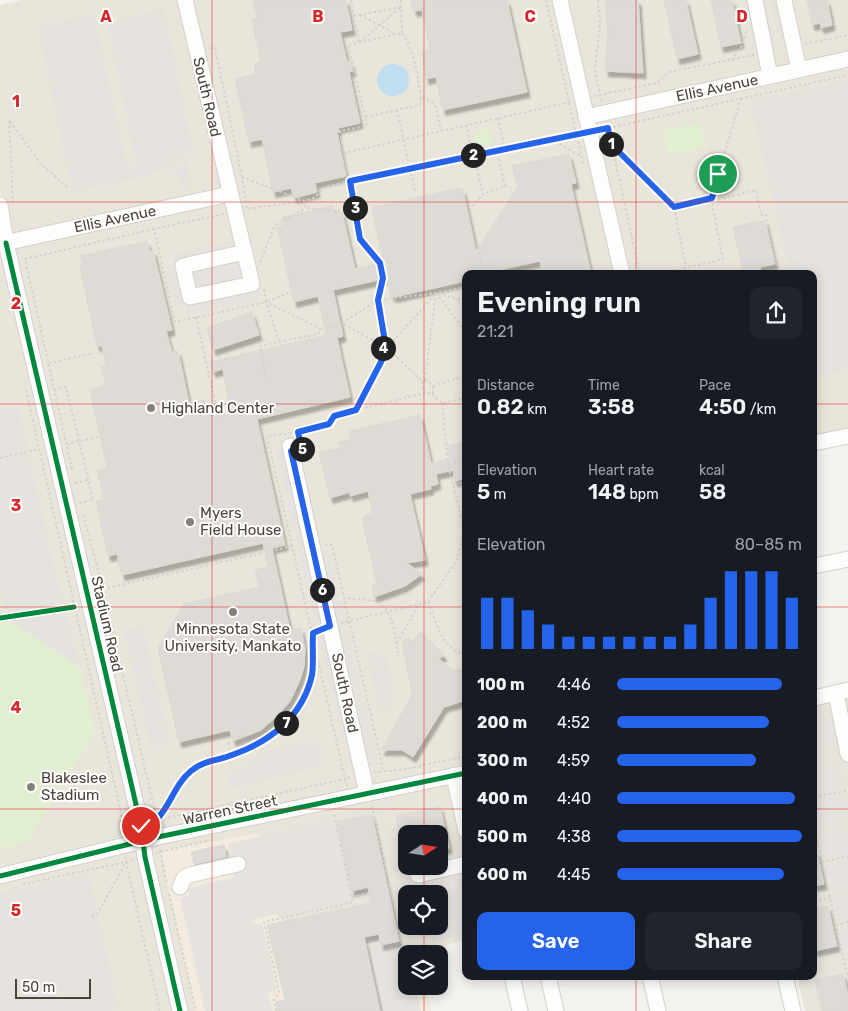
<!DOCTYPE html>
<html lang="en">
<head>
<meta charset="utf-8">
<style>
  body { margin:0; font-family:Rubik,sans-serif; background:#20242c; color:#f1f3f6; height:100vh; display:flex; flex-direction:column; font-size:19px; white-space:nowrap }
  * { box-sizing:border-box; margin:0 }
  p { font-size:16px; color:#9ea1a6 }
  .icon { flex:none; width:28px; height:28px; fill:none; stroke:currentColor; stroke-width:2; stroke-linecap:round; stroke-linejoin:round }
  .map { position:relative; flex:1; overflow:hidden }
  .sheet { position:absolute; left:462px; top:270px; width:355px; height:710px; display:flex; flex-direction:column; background:#171b24; border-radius:10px; box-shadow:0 2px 12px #0003 }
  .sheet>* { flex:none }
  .needle { width:32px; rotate:78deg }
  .controls { position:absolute; left:398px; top:825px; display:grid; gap:10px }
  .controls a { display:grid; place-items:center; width:50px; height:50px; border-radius:10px; background:#171b24; box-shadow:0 2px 12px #0003; font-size:25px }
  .scale { position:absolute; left:15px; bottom:12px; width:76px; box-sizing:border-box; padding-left:5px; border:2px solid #4b4439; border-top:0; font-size:14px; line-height:18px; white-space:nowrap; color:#4b4439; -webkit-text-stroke:4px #fff; paint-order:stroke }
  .pin { position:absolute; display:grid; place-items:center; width:42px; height:42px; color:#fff; margin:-21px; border:2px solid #fff; border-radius:50%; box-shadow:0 1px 5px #0007 }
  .km { position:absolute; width:25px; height:25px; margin:-12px; border-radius:50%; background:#222; color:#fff; font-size:14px; line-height:25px; text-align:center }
  .round { display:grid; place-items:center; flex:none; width:52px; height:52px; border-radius:10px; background:#20242c }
  .head { display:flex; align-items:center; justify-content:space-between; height:85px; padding:0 15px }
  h1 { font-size:28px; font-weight:600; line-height:38px }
  .stats { display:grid; grid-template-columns:repeat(3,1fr); gap:8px; height:85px; padding:5px 15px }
  .stats div { display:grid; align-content:center }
  .stats b { font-size:21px; font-weight:600 }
  .stats small { font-size:14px; font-weight:400 }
  .stats p { font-size:14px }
  .chart { height:140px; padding:10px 15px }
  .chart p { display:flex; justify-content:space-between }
  .chart svg { width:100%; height:90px; margin-top:5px; stroke:#2563eb; stroke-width:6 }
  .button { display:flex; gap:10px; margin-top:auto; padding:10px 15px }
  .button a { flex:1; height:58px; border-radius:10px; background:#2563eb; color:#fff; font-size:20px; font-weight:600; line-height:58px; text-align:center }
  .button a+a { background:#20242c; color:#f1f3f6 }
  ul { padding:0 15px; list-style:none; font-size:16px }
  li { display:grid; grid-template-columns:80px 60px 1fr; align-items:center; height:38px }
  li i { height:12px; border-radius:6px; background:#2563eb }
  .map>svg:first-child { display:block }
  .residential { fill:#e7e4dc }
  .commercial { fill:#f3ebdf }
  .education { fill:#eae5da; fill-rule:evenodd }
  .green { fill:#e1eecf }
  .parking { fill:#e6e3df; fill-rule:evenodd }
  .water { fill:#c0ddf1 }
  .building { fill:#dedbd6; stroke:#dcd9d4; filter:url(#shadow) }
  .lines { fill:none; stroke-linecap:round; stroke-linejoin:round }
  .minor-casing { stroke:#d2d0cb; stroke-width:17 }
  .path { stroke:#d3d2cc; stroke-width:2; stroke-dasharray:2.5 2.5; stroke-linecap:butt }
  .minor { stroke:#fdfdfc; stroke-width:15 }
  .cycleway-casing { stroke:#fff; stroke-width:8 }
  .cycleway { stroke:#00873e; stroke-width:5 }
  .route-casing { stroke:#fff; stroke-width:10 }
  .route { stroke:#2563eb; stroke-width:6 }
  .grid { fill:none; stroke:#d62828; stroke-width:1; stroke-opacity:0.55 }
  .poi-dot { fill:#868178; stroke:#fff; stroke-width:2 }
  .labels { text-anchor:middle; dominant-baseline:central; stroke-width:4; stroke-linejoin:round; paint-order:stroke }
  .street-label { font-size:15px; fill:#4b4439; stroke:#fff }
  .poi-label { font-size:15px; fill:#4b4439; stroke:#fff; text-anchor:start }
  .grid-label { font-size:16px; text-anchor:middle; font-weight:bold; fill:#d62828; stroke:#fff; stroke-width:4; stroke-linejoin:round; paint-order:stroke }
</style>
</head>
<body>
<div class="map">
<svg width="848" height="1011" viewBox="0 0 848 1011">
  <defs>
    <filter id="shadow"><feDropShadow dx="3" dy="5.5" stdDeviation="1" flood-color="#0004"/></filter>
  </defs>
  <rect width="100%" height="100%" fill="#f4f2ee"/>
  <path class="residential" d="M848,696v315h-43l-8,-35h17v-273z
    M385,799l21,97v30h7l6,26 -45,10 -5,-18 -77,17 -32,-128z"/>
  <path class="commercial" d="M260,833l32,127 77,-16 5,18 32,24h20l5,25h-235l-36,-160z"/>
  <path class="education" d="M22,0h826v436l-34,7v-169h-348v507l-15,4 15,71v84l-47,12 -6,-26h26v-32h-33v2l-22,-97 -124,34 -100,18 36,160h-196v-1006zM406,834h33v32h-33z"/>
  <path class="green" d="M700,122l6,25 -38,8 -5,-25z
    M474 137a9 9 0 1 1 18 0a9 9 0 1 1-18 0Z
    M0,619h7l74,49 14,64 -67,110 -28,6z"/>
  <path class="parking" d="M745,0h20l11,48 -20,4z
    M770,0h18l10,43 -17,4z
    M164,8l30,146 -9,2 7,32 -10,2 -4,-17 -12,-5 -23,9 -71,15 -34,-166 56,-12 34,155 8,-2 -29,-144zM180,156l2,11 -15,-7v-1z
    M848,80v290l-34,8v-104h-24l-40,-172z
    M242,212l18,79 -4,10 -68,14 -2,-11 -11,3 -8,-41 10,-2 -2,-11 62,-13z
    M18,405l39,174 24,89 -74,-49 -7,-32v-177z
    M286,446l34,105 9,-2 49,216 -9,2 -28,-32 -66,-287z
    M143,625l27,118 -19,5 -28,-118z
    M377,651l10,7 8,39 -7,13 -9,2 -12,-59z
    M836,718l7,28 -29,6v-28z
    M318,739l7,26 -95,24 -2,-12 38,-26z
    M837,761l6,28 -29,6v-29z
    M843,792l2,8 3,-1v21l-33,7 -1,-28z
    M333,820l18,81 -73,17 -1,-4 -26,6 1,5 10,-2 15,67 -9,2 5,19h-68l-25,-113 9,-2 -1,-8 47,-11 -7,-33z
    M848,826v28l-25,5 -6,-27z
    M453,857l6,3 7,10v65l-46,10 -5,-19 23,1 17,-4v-3l-16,3v-29h-31l-4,-22 35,-6v-6z
    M848,858v29l-17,4 -7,-28z
    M89,873l30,136 -11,2h-108v-118z
    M848,893v26l-10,3 -6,-26z
    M848,924v28l-4,1 -6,-27z
    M399,941l7,7 2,6 -2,32h9l6,25h-41l-14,-63z"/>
  <path class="water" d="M377 80a16 16 0 1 1 32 0a16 16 0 1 1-32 0Z"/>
  <path class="building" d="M253,0h93l6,30 -12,2 7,30h4l2,9 -4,1 11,51 -22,5 1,4h-2l9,44 -31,7 2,9 -23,6 -3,-10 -18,4 -11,-53 -13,3 -14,-63 21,-5 -2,-10 7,-2 -9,-42 5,-2z
    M411,0h96l20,92 -84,18 -7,-33 -10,2 -4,-27 8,-2 -8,-40 -8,1z
    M605,0h33l5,73 -38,-2 3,-37z
    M664,0h22l12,54 -21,5z
    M711,0h21l9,43 -20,4z
    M807,0h20l5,25 -11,3 -1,-5 -8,2z
    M569,154l7,29 -5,1 20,90h-48l-3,-13 -59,13h-15v7l-72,16 -3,-2 -4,-17 -54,12 10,46 -6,2 13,59 -93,22 28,126 -13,3 18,82 11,-2 4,21 -1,17 -4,14 -10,21 -14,16 -15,13 -28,11 -3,-11 -51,12 -21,-94 26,-44 75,-17 -4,-17 13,-3 -5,-24 -141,32 -5,-21 -9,2 -12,-55 8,-2 -7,-29 10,-2 -17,-78 16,-5 -5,-18 5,-2 -4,-19h-5l-17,-79 3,-1 -3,-10 67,-15 3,11 3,-2 19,80 -6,1 6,21 6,-1 11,52 16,-3 6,17 20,-3 -8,-45 -10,3 -3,-10 116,-27 -8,-39 -24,6 -17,-75 7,-2 -2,-8 51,-11 2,8 7,-2 13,57 29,-7 -12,-53 2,-2 86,-19 3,2 13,61 42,-64 -6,-21z
    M765,220l10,44 -15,3 1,7h-17l-11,-47z
    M252,312l7,23 -46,15 -6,-22z
    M420,415l11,48 19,-4 -3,-13 19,-4v36l-11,3 -2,-11 -17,4 2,10 -8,2 1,3 -21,5 15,66 -18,3 15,11 -17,12 -31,11 -2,-11 5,-2 -15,-66 11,-6 -5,-21 -18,5v-4l-20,6 -11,-46 21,-4 -2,-6 13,-3 -1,-8z
    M421,632l23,23 -5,4 13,10 14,1v30l-22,7 -31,50 -11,-7h-21l29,-51 2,-8 -10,-49 4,-4 6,3z
    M440,807l9,41 -10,2v-16h-39l-4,-18z
    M372,815l27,126 -18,4 -2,-11 -15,3 16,74h-102l-2,-9 9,-2 -18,-75 104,-22 -3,-16 -16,4 -15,-69z
    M224,845l2,12 -32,7 -3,-12z
    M814,852h3l7,32 -10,2z
    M828,906l9,40 -23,5v-42z
    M843,974l5,21v16h-26l-7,-31z"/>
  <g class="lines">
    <g class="minor-casing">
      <path id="minor" d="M185,0l67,284 -62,13 -7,-31 62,-14
        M560,0l62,274
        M755,0l15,76
        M784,0l15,70
        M586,117l262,-58
        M0,205l6,38 135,583 4,31 35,154
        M0,244l230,-50
        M814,443l34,-7
        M290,446l77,348
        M814,566l34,-7
        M836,693l12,61
        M814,698l34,-8
        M454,776l12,55
        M418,875l48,-11
        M0,876l158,-39 308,-64
        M180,887l4,-9 5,-3 49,-11
        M512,976l8,35
        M548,976l8,35
        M650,976l8,35
        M785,976l8,35"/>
    </g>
    <path class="path" d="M351,0l8,43 42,-36
      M401,0l1,33
      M546,0l37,164
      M598,0l2,22 -5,49 5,24 57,-12 12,-11 85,-17
      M360,15l36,19
      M354,16l47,-9
      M805,44l43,-9
      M209,49l6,-1 27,129
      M732,60l10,-15 5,-16
      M594,96l6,-1 2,7
      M397,110l18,81
      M365,117l-17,-72 54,-12c13,19 15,41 19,64
      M498,118l6,29
      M466,125l17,68
      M551,139l31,18
      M611,144l63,63 12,60
      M344,153l-4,-22 27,-5 -2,-9 55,-12 1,-8 14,7 6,26
      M242,177l62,24 -57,8z
      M505,186l6,2
      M713,201l43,-11 5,25 5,-1 14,60
      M13,203l-4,-83 32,44 26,23
      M674,207l36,-8
      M355,212l-49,-4 -2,-7 10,-3 11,-11 25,-6 228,-47
      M224,214l-70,15 21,93 91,-20
      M260,262l15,-37 31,-17
      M484,274l-14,-65 13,-15 22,-8 -8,-36
      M640,274l-32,-146 240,-53
      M659,274l64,-15 -12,-61 30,-100
      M466,287l-30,6 -58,7 5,-21 -3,-16 -20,-24 -16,-86 226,-51
      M264,289l2,13 25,-10
      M436,293l30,39
      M438,294l28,7
      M196,317l20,89
      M279,341l-13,-39 55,27
      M385,341l5,4 -1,9 -6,4 -1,-5 2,-4 -4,-3z
      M381,345l-39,-22 36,-23 7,41
      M390,345l46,-52
      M390,351l32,30
      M49,363l45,-10
      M425,380l11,-87
      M425,380l8,6v7h-9l-2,-12z
      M267,381l-7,-35 58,-12 3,-5 21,-6
      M433,386l33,-10
      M26,390l95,423v17l8,-2
      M54,390l12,-3 27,113 -13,3
      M432,394l10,9 24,-5
      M442,403l6,62
      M357,409l26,-51
      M297,432l32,-7 5,-9 90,-23
      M66,444l32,-7
      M0,458l39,-9
      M466,461l-18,4 18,72
      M72,469l-47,-210 129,-30
      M75,483l14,-3
      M454,484l12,-2
      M83,515l20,74 54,231 188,-41 -78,-343 30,-4 2,6
      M325,545h7l51,224
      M275,550l17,-4
      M103,589l159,-36
      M343,598c10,1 22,1 32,3 18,5 20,36 23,52
      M428,602c7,17 15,51 38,52
      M341,623l87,-21 29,-42 7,-27
      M397,643l21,-37
      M231,756l40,-19 19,-18 14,-21 8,-23 1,-37
      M374,772l27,-2 65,-14
      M347,786l-2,-7 5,-2
      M814,797l34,-7
      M372,806l32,144
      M157,825v-5l25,-40 9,-9 12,-9 28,-6 -3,-16
      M814,826l34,153
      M160,850l7,34
      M156,853l54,-13
      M125,857l1,5 7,-2
      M822,862l26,-6
      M23,884l103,-22
      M169,894l27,117
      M352,897l17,-4
      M814,901l16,-3
      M92,917l6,-4 28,-51 34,149
      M836,925l12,-3
      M276,1011l-2,-11 5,-8 -15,-70 89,-20 -19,-88"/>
    <use href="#minor" class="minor"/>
    <g class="cycleway-casing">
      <path id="cycleway" d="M6,243l135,583 4,31 35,154
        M0,618l74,-11
        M0,876l158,-39 308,-64"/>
    </g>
    <use href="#cycleway" class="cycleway"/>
  </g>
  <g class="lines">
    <g class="route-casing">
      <path id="route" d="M141,826c5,-2 13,-4 17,-8 13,-14 17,-34 33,-47 13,-11 26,-10 41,-16 38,-13 71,-39 80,-80 2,-13 0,-28 1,-42l17,-7 -39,-175 11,-2 -4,-17 31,-8 5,-8 22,-6 27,-52 -1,-5 2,-4 -4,-3 5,-4 -7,-42 5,-22 -3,-15 -20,-24 -10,-58 258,-53 3,16 63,63 38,-9 6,-24"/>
    </g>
    <use href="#route" class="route"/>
  </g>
  <path class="grid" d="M212,0v1011M424,0v834M636,0v274M0,202h848M0,404h466M814,404h34M0,607h466M814,607h34M0,809h466M814,809h34M424,866v28M424,926v28M636,976v35M424,986v25"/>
  <g class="poi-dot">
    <circle cx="151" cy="408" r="5"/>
    <circle cx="190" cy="522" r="5"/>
    <circle cx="233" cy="612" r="5"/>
    <circle cx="31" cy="787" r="5"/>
  </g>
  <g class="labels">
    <g class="street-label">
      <text transform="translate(717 88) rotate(-12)">Ellis Avenue</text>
      <text transform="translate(207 97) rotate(77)">South Road</text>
      <text transform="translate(115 219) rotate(-12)">Ellis Avenue</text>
      <text transform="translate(107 624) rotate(77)">Stadium Road</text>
      <text transform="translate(345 693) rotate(78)">South Road</text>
      <text transform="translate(230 810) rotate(-12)">Warren Street</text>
    </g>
    <g class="poi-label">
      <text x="161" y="408">Highland Center</text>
      <text x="200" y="513">Myers<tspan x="200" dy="17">Field House</tspan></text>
      <text x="233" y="629" text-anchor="middle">Minnesota State<tspan x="233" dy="17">University, Mankato</tspan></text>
      <text x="41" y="778">Blakeslee<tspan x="41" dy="17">Stadium</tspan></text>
    </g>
  </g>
  <g class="grid-label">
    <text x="106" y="22">A</text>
    <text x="318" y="22">B</text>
    <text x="530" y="22">C</text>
    <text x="742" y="22">D</text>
    <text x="16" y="107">1</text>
    <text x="16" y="309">2</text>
    <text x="16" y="511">3</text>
    <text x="16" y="713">4</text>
    <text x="16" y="916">5</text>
  </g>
</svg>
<div class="controls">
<a><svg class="needle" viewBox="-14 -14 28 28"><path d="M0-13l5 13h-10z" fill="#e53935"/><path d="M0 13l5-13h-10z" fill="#9ea1a6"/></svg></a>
<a><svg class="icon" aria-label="locate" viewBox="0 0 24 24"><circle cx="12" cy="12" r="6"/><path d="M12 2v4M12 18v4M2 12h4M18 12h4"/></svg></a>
<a><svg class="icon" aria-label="layers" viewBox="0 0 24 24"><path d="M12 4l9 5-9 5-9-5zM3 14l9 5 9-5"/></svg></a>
</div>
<div class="scale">50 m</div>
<div class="pin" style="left:718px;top:174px;background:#1e9e55"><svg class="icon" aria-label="arrive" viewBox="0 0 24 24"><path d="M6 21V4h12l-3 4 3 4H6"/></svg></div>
<div class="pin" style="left:141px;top:826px;background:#d93025"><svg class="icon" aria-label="check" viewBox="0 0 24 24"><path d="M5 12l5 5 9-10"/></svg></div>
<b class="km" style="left:611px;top:144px">1</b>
<b class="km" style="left:473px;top:155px">2</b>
<b class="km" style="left:355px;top:208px">3</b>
<b class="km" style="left:383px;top:348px">4</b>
<b class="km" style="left:302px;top:449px">5</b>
<b class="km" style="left:322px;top:590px">6</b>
<b class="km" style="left:286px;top:723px">7</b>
<section class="sheet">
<div class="head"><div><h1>Evening run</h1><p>21:21</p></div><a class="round"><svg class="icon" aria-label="share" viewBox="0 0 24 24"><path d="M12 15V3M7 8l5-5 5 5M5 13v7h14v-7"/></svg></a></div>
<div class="stats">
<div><p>Distance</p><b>0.82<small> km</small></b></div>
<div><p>Time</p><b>3:58</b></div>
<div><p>Pace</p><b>4:50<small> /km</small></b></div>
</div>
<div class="stats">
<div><p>Elevation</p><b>5<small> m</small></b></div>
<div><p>Heart rate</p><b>148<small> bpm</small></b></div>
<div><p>kcal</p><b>58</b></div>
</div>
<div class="chart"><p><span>Elevation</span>80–85 m</p>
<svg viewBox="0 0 160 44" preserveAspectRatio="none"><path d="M5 44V19M15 44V19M25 44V25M35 44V32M45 44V38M55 44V38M65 44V38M75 44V38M85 44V38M95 44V38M105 44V32M115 44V19M125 44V6M135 44V6M145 44V6M155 44V19"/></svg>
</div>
<ul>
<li><b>100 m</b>4:46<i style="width:89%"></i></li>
<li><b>200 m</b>4:52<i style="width:82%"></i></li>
<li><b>300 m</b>4:59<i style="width:75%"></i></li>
<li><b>400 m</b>4:40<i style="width:96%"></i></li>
<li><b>500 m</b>4:38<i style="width:100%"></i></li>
<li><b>600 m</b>4:45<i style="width:90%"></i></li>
</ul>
<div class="button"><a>Save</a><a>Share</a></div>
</section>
</div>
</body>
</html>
